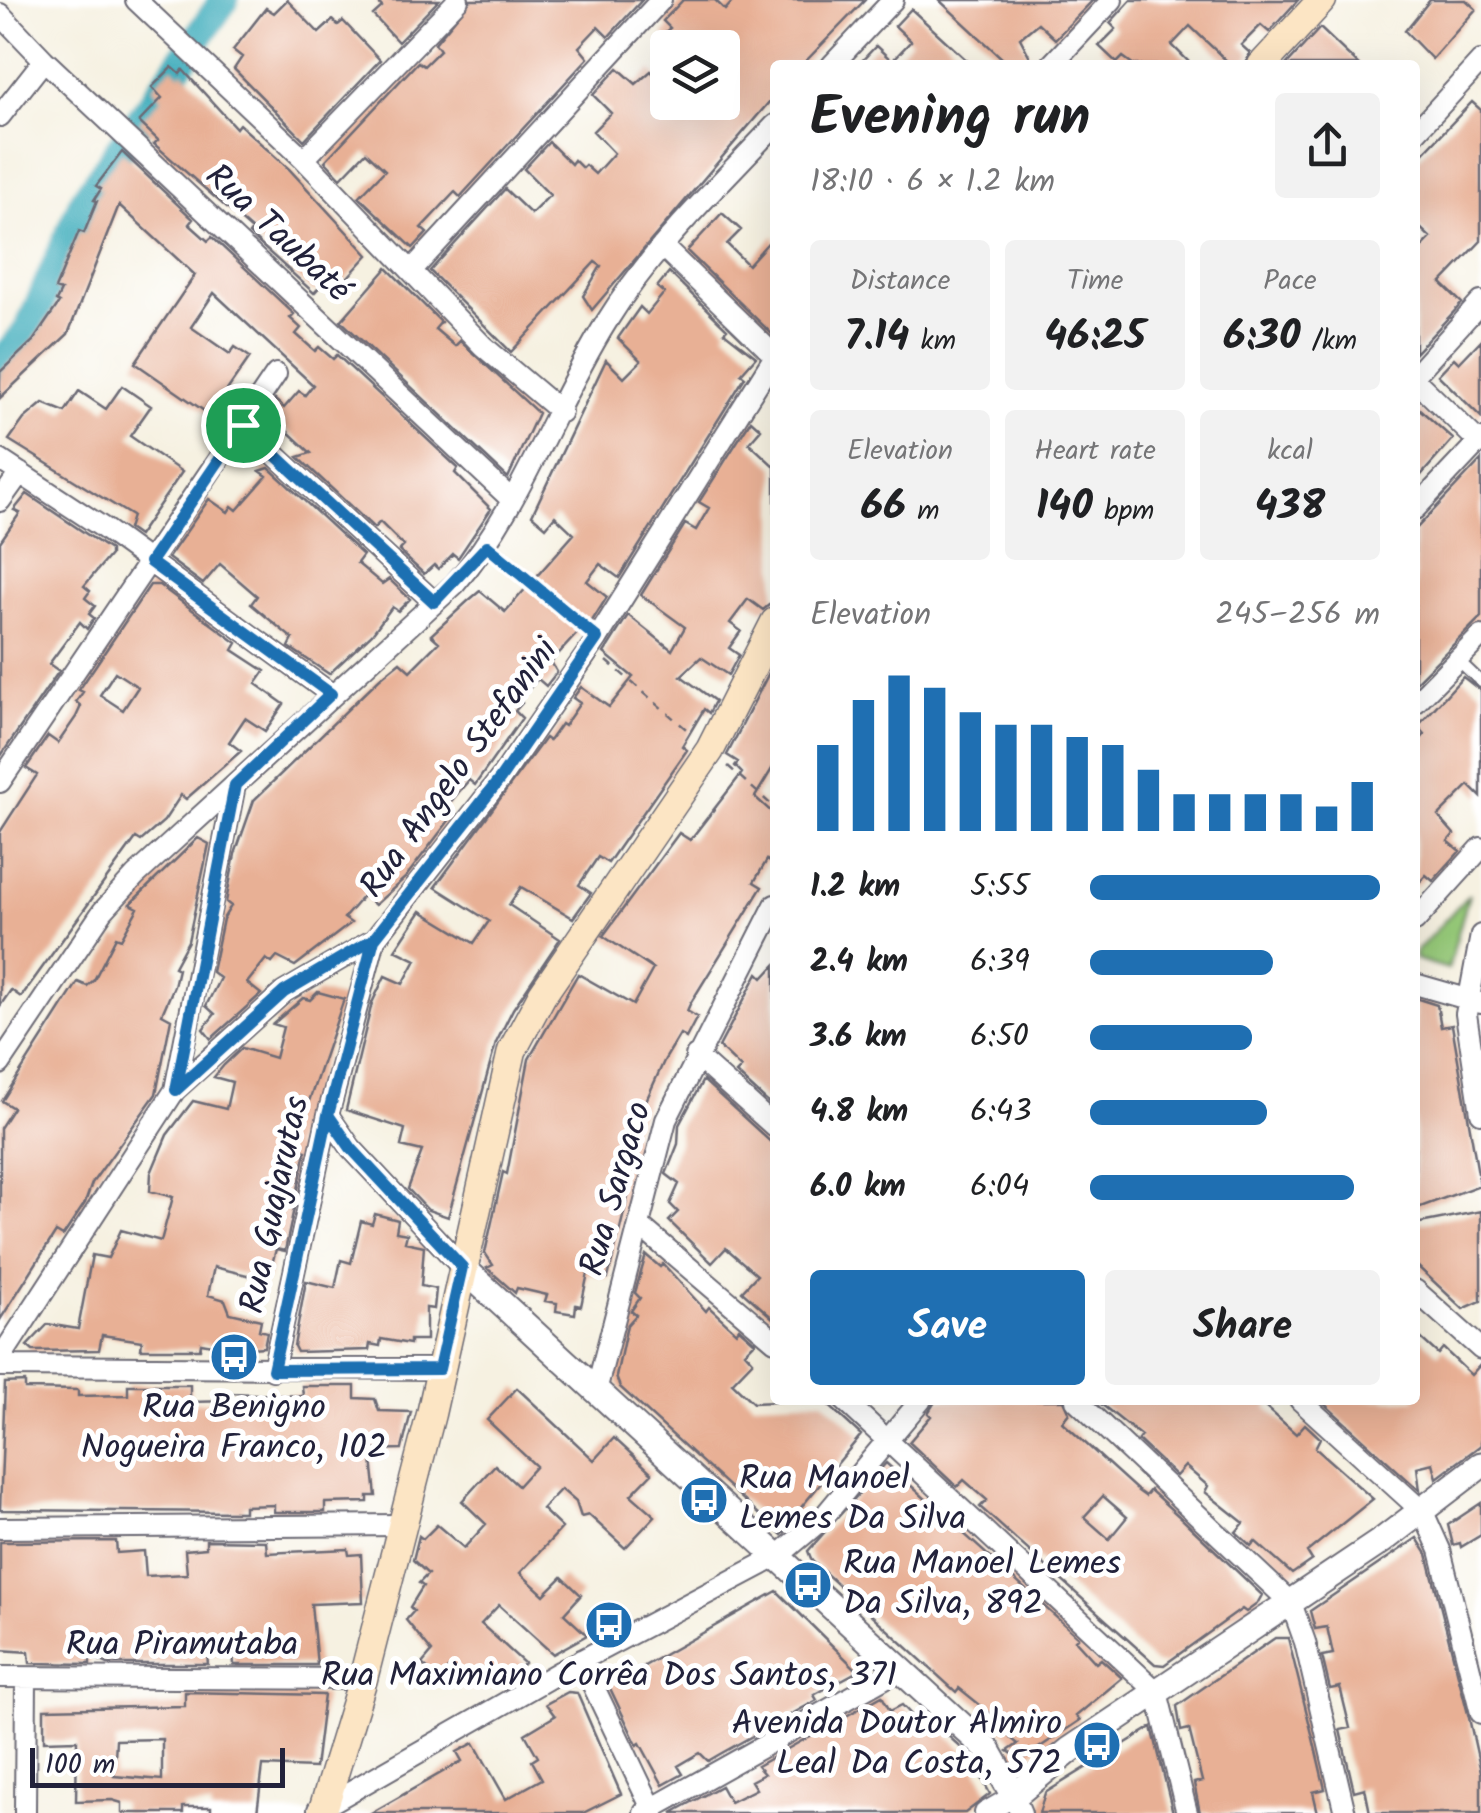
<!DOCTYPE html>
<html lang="en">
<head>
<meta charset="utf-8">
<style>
  body { margin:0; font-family:Kalam,sans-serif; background:#f2f2f2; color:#202124; height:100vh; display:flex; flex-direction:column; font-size:38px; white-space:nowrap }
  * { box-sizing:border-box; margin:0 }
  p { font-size:32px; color:#757577 }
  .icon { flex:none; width:55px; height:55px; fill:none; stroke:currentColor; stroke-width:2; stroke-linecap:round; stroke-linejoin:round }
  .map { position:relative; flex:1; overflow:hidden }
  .side { position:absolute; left:770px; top:60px; width:650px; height:1345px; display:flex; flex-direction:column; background:#fff; border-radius:10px; box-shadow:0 10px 40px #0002 }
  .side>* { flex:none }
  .buttons { position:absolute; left:650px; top:30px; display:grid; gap:20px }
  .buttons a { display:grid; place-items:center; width:90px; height:90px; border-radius:10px; background:#fff; box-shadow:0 10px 40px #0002; font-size:50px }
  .scale { position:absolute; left:30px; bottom:25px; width:255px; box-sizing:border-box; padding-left:10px; border:5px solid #22223b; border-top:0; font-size:28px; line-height:35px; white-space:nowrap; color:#22223b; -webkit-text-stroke:8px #fff; paint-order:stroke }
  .pin { position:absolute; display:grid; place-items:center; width:85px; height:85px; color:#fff; margin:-42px; border:5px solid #fff; border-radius:50%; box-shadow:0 2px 10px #0007 }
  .round { display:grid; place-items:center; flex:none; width:105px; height:105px; border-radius:10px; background:#f2f2f2 }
  .head { display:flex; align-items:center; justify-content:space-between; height:170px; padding:0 40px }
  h1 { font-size:55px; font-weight:600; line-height:75px }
  .stats { display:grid; grid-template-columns:repeat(3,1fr); gap:15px; height:170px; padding:10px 40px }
  .stats div { display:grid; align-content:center; border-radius:10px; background:#f2f2f2; text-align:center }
  .stats b { font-size:42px; font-weight:600 }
  .stats small { font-size:28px; font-weight:400 }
  .stats p { font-size:28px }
  .chart { height:280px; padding:20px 40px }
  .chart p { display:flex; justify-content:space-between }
  .chart svg { width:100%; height:180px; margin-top:10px; stroke:#1f6fb2; stroke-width:6 }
  .cta { display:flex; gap:20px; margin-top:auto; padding:20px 40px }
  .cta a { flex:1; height:115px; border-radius:10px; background:#1f6fb2; color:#fff; font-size:40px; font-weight:600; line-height:115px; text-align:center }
  .cta a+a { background:#f2f2f2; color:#202124 }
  ul { padding:0 40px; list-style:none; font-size:32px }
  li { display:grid; grid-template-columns:160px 120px 1fr; align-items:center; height:75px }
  li i { height:25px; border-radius:12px; background:#1f6fb2 }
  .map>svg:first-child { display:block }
  .green { fill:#94c777; stroke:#5b7459; stroke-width:2.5 }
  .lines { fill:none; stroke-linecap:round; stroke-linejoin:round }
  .river { stroke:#3dacbb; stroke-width:30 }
  .building { fill:#e8b095; fill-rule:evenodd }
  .service-casing { stroke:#6c6a75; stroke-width:14 }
  .minor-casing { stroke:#6c6a75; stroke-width:24 }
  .tertiary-casing { stroke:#6c6a75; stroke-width:29 }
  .secondary-casing { stroke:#6c6a75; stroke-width:31 }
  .path { stroke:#6c6a75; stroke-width:2.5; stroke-dasharray:8 8; stroke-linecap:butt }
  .service { stroke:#fff; stroke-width:10 }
  .minor { stroke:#fff; stroke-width:20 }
  .tertiary { stroke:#fff; stroke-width:25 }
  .secondary { stroke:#fce5c4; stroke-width:28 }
  .route-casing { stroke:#fff; stroke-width:20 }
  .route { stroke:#1f6fb2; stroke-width:12 }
  .labels { text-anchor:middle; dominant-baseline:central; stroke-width:10; stroke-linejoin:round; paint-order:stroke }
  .street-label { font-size:35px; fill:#22223b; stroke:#fff }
  .poi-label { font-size:35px; fill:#22223b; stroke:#fff }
</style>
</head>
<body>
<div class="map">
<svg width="1481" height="1813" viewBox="0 0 1481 1813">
  <rect width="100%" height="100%" fill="#fff"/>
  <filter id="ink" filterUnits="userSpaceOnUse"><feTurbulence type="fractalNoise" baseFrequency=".01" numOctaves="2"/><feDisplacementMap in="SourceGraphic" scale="20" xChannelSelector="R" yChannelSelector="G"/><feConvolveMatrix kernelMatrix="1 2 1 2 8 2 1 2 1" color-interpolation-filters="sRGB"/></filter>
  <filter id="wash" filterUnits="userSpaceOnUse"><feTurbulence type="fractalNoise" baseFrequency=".0048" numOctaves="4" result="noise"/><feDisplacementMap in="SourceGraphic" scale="40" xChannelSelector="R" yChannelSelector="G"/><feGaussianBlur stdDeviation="2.25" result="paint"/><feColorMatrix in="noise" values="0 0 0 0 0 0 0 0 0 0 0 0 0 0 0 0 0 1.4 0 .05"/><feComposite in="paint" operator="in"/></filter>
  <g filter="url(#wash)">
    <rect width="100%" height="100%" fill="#f6f1e1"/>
    <path class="green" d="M1469,894l-21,75 -33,-10v-6z"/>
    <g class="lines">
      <path class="river" d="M0,364l29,-35 55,-129 140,-200"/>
    </g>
    <g id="blocks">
      <path class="building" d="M287,0l32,33 14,-13 5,5 5,-4 37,39 -76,80 -70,-71 8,-12 -9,-7 33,-42 8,5z
        M376,0h63l-41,42 -25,-27 9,-8z
        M471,0h171l-34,37 -10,-10 -19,20 9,11 -128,139 -5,-5 -34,36 6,5 -14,15 -54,-51 26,-27 -19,-18 -25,26 -16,-17 93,-99 6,4 16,-16 -5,-7z
        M683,0h32l10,10 9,-10h131l-63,65h-27v30l-183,215 -9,-14 18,-30 -6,-4 -84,90 -81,-81 75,-82 26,25 19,-19 -26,-26 25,-27 22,22 3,-4 8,8 3,-3 10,9 19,-21 -21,-22 18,-18 -18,-18 25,-27 18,16 15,-13 8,8 9,-8v31h54v-54h-46l-13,-14 7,-6 -7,-7z
        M939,0h154l-38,39 -17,-16 -18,15 11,21 -6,6h-28l6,-6z
        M1131,0h167l-29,32 -8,-7 -20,20 9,8 -5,12h-14l-41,-39 -18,19 20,20h-58l-11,-8 -6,6 -18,-17 17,-17 -6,-6z
        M1430,0h36l10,9 -44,50 -27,-28z
        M911,9l61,56h-114l18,-19 16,15 19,-20 -16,-15z
        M1320,28l39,37h-73z
        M172,67l8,7 3,-4 53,58 3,-4 50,45 79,86 -32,35 -11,-9 -11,12 -65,-59 3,-4 -98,-86 4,-4 -19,-18 23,-24 -10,-11z
        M1472,102l9,8v131l-40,42 21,20 -47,50v-99l16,-16 -16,-15v-61z
        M122,152l71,67 -4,5 19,17 4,-4 82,77 -4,4 11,10 -5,6 19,17 4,-4 14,12 4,-4 121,113 -3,5 36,36 -33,49 -5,-4 -15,15 -4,-4 -10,9 -25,-23 5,-5 -24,-24 -6,6 -76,-71 13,-4 -27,-25 -8,9 -16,-15 15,-22 9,8 15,-17 6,4 8,-10 -99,-92 -23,34 39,27 5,-7 15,10 -40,58 -75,-52 60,-88 -76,-70 -51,129 -68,64v-26l33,-31 26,-38 -3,-2 5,-10 -6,-2 24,-58 5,2 13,-32 -3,-1 7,-11 -5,-3z
        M722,213l19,17 -14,14 21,21 27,-30v102l-88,-86z
        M387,268l54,54 -6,7 20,17 5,-5 78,72 -30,65 -167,-157z
        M669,272l58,57 -3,3 32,25 -15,17 4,3 -126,201 -19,-14 -13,17 20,16 -20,32 -3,-3 -33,36 6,10 -11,14 -8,-7 -19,21 3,3 -7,8 7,7 -47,67 -6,-5 -26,31 8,7 -46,60 -30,27 -11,-10 -20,23 7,5 -56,43 -18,-9 -5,6 -6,-4 -19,24 14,11 -50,45 -8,-10 12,-15 -9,-8 14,-28 -8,-6 11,-53 8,-13 -5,-4 9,-48 19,-54 125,-121 21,-17 10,9 29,-29 -8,-7 37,-34 12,-10 25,21 69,-78 -19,-18 -9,11 -14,-12 74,-155 18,18 17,-17 -23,-23 22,-31 7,7 17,-21 -7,-6z
        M1481,340v77l-43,-42 16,-17 5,5z
        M122,386l29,20 -21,30 52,36 -44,64 -10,-7 4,-13 -123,-76 15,-21 19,-16 22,9 14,-21 27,18z
        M1415,405l38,34 -38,43z
        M751,420l10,9 -12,14 26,24v133l-12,10 -15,-11 -18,24 11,8 -12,17 10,7 -11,20 -27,-18 -20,19 34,25 -6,12 -5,-4 -22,37 5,4 -79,113 -10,-6 -19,28 12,8 -18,25 -52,-31 -12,18 51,34 -47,70 -17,34 -48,174 -20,-7 -20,-21 14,-38 -21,-5 4,-17 -59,-19 26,-107 13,-27 18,8 13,-24 -21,-10 26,-39 53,32 15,-22 -54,-34 110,-149 4,3 12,-17 3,2 16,-23 -7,-5 8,-11 28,20 24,-30 -29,-24 24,-38 44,35 13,-23 -44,-32 44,-71 11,6 13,-22 -10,-6z
        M1481,460v157l-66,66v-153z
        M269,468l94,87 -6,8 25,21 7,-5 21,20 -12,12 -6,-4 -20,27 -43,40 -40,-27 4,-8 -42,-35 6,-8 -37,-32 -17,20 -35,-26 41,-59 19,13 4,-6 5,4 30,-34 -7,-5z
        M27,494l83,56v5l-26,31 6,5 -5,7 10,8 -6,8 5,4 -7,11 -7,-7 -31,42 10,7 -59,86v-215l20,-29 -6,-3z
        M150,585h9l78,58 -4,7 32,21 -9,13 28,20 -19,27 -20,-13 -16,24 12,9 -55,48 -5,-4 -17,26 -23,20 -5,-3 -115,159 -10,-7 -11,16v-174l37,-57 -11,-7 22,-32 10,7 18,-26 5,-11 -5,-4 7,-10 -4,-2zM115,672l23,15 -15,23 -23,-15z
        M775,661v103l-20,33 20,18v50l-8,-5 -13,22 8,5 -72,117 -3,7 10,6 -11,21 -6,-4 -16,27 -33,73 11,5 -34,139 -20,-5 -7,33 -5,-1 -1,9 -19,-3 1,-8 -12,-2 2,-6 -30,-7 -2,5 -28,-25 6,-3 -8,-12 18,-81 4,2 22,-115 49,-85 55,31 20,-36 -50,-33 76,-103 11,7 52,-67 -7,-7 3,-4 -11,-7z
        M1463,677l18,14v106l-12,-12 -31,31 16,18 -6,7 12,10 -27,30 -7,-6 -11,12v-141l10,-12 -7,-8z
        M198,838l11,6 -21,97 -14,26 4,2 -4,17 -12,28 9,5 -15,75 -64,89 -7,20 -22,33 -7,-4 -56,88v-192l13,-20 -11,-7 76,-119 9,4 7,-6 22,-43 5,2 17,-31 -8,-4z
        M775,965v144l-39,-36 5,-5 -22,-21 39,-74 5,5z
        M318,992l26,7 -51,149 13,3 -21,100 -9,-2 -8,31 -54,-13 -6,28 17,5 5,13 31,7 -2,10 8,2 -3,15 -28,2 -35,-6 -1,6h-59l1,-8 -40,-6 -3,15 -66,1 -6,-5 21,-22 30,5 14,-74 16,3 13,-28 40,11 12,-44 -23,-6 1,-18 16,-38 26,-34 33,8 6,-27 -18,-5 10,-12 18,-17 33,10 8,-31 -10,-3 30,-26 7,2z
        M1415,998l22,7 4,22 11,-2 28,160 -65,24z
        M703,1080l72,66v174l-33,-29 15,-16 -31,-27 -14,15 -43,-42 9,-9 -8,-8 9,-20 -13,-10 12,-30 1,-19z
        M1481,1211v90l-18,8 -48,-45v-40z
        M375,1214l23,6 -2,12 11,2 -2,8 19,4 -3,40 15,3 -2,20 -8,-1v32h-16v4l-29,-5 -1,7 -10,-2 -1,6 -72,2 -3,-6 12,-65 29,7 6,-28 10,3 10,-42 11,3z
        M646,1255l14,12 3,-3 43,47 3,-4 27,25 3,-4 16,14 -10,10 8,9 -21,22 21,20 70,-3 38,35 -63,76 4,4 -20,20 -162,-148 -4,-10 11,-52 9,-10 -5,-4 9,-13 -5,-5z
        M1415,1333l23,21 5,-6 28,27 10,-11v81l-44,33 -4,-15 -16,4 3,24 -100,-91h95z
        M25,1382v7l53,1v6l50,-1v-10h62v17l41,-1v-8l72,3 -1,-10h53v12l20,1 4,12 32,1 -9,37 -31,1 5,46h-8v6l-43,1v9h-51v-7l-30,1v6l-244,-2 5,-127z
        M517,1388l77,72 20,-22 38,35 -21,22 24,21 -30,32 -36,-33 -8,2 -5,-15 -15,-13 -19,20 20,19 -42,45 24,22 18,-18 19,18 -17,19 23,21 -34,19 -54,-49 -18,19 43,39 -18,19 -7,2 -10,-8 -16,11 -22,-21 -13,13 -16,-15 10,-12 -26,-32 8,-9 -4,-4 13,-21 -4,-3 9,-9 -15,-14 6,-24 4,3 14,-14 27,23 22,-24 -24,-23 33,-36 23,21 18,-20 -49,-46z
        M936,1400h127l6,13 -7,9 76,69 7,5 5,-6 32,29 80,76 -5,9 -11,8 -4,-3 -78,56 -9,-1 -175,-157 7,-7 -23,-20 -7,7 -48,-45 22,-26 -3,-3zM1103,1496l24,21 -18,22 -25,-22z
        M1096,1400h177l-7,7 30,27 9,-10 15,14 -5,10 58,51 -66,53 5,8 -20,14 -37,-33 -4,5 -15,-14 8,-9 -39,-31 3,-6 -23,-20 -9,10 -38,-36 3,-4z
        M886,1463l192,174 -3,3 21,23 5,-4 21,19 -46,38 4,4 -59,40 -13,-9 10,-7 -31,-26 3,-5 -31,-25 -3,4 -144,-131 -4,-10z
        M1481,1503v32l-20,12 -1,-4 -7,2 -5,-20z
        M1417,1538l10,16 42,164 12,54v41h-111l-5,-25 -11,3 -14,-61 10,-2 -10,-41 -10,2 -8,-33 11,-2 -6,-27 -12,2 -5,-18z
        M206,1540l60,1 1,12 81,-4 1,6 12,-1 2,48 -52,2 6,61h-83l-1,-14 -26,4 1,9h-100l-18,-8v8l-60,-1 -1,-11 -29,-2v-108l116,-1 1,12 27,-2 2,25 41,-2 -2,-24 21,-2z
        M777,1591l81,80 -44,24 3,5 -97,54 -12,7 -8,-8 -22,13 5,8 -20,11 -23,-42 -3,2 -28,-59z
        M1275,1638h13l24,96 13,55 -12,3 5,21h-118l-6,-30 8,-2 -13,-52 -8,2 -4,-25z
        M185,1692l139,3 -9,73 -52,-2 -6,47h-46v-6h-28v6h-61v-10l-10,-3 -36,1 1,-61 -33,1v-32l141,-3zM162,1739v41l-48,-4 2,-36z
        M568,1692l9,1 44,101 -38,19h-212l91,-52 -5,-9 17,-9 32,56 36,-20 -10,-18 6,-4 -13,-23 30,-18 -9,-12z
        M882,1696l8,15 12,-6 20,21 7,-8 42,39 19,37 -25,19h-293l49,-27 9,16 26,-13 -5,-8 13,-7 -7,-8z
        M1152,1727l21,86h-134l6,-20z"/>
    </g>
  </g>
  <g filter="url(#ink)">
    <use href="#blocks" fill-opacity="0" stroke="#6c6a75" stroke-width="2.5"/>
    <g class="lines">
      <g class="service-casing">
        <path id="service" d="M1458,660l23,22"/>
      </g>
      <g class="minor-casing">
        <path id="minor" d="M136,0l168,159 179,187 78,66
          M0,14l44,46 468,440
          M832,65l61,-65
          M1051,65l61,-65
          M0,116l44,-56
          M1415,133l66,-72
          M304,159l154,-159
          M412,270l249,-270
          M1415,375l66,-73
          M1415,380l66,64
          M243,425l191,177
          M0,460l102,67 229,167
          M0,501l20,-28
          M1415,509l66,-70
          M1415,703l66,-67
          M0,782l276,-408
          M1415,921l66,-73
          M1481,935l-15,79 15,99
          M1415,984l66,19
          M696,1056l79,71
          M0,1064l103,-153 32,-35 320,-292c67,-78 98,-177 152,-263 45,-73 109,-133 168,-196
          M175,1090l60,-305
          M328,1115l23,33 111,119
          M639,1225l136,116
          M1415,1290l66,59
          M0,1359l175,-269 109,-98 91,-53 125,-160 97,-140 178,-283 -113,-110
          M0,1366l439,3
          M273,1370l55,-255 47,-176
          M596,1391l70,-271 109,-215
          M844,1400l313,292 30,121
          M1076,1400l215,203 14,39 40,171
          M1300,1400l123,112 17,38 41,163
          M0,1528l402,-3
          M581,1660l73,153
          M0,1677l363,2
          M318,1810l243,-139 217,-115 43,-36 100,-120
          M25,1813l1,-135
          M644,1813l257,-144
          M985,1813l29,-17 7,17"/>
      </g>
      <g class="tertiary-casing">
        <path id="tertiary" d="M462,1267l526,483 26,46 56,-46 313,-210 98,-75"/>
      </g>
      <g class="secondary-casing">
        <path id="secondary" d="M1262,65l60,-65
          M322,1813l41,-134 68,-265 81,-363 30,-56 168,-245 65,-128"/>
      </g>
      <path class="path" d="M499,556l80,71
        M607,661l85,73
        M728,766l47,42"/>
      <use href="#service" class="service"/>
      <use href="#minor" class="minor"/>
      <use href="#tertiary" class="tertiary"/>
      <use href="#secondary" class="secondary"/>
    </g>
  </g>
  <g class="lines" filter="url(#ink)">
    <g class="route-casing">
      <path id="route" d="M243,425l-93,137 181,132 -96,91 -59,305 108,-98 90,-53 -46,176 23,33 111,119 -23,102 -166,1 55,-255 46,-176 126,-160 97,-141 -110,-92 -53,56 -191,-177"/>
    </g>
    <use href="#route" class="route"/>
  </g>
  <defs>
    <g id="bus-disc" transform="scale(2.5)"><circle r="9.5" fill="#1f6fb2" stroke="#fff"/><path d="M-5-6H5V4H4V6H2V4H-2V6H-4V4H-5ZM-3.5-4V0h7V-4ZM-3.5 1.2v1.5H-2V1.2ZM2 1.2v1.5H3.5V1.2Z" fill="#fff"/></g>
  </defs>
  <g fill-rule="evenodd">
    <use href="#bus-disc" x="234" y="1357"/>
    <use href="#bus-disc" x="704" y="1500"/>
    <use href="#bus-disc" x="808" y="1585"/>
    <use href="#bus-disc" x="609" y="1625"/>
    <use href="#bus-disc" x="1097" y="1745"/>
  </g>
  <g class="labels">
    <g class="street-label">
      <text transform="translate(277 234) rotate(43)">Rua Taubaté</text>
      <text transform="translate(460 769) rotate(-54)">Rua Angelo Stefanini</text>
      <text transform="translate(617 1189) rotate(-74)">Rua Sargaco</text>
      <text transform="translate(276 1205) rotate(-78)">Rua Guajarutas</text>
      <text x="182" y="1646">Rua Piramutaba</text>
    </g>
    <g class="poi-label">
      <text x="234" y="1409">Rua Benigno<tspan x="234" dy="40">Nogueira Franco, 102</tspan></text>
      <text x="739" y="1480" text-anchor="start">Rua Manoel<tspan x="739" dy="40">Lemes Da Silva</tspan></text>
      <text x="843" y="1565" text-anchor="start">Rua Manoel Lemes<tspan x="843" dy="40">Da Silva, 892</tspan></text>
      <text x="609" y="1677">Rua Maximiano Corrêa Dos Santos, 371</text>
      <text x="1062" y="1725" text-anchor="end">Avenida Doutor Almiro<tspan x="1062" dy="40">Leal Da Costa, 572</tspan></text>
    </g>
  </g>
</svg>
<div class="buttons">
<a><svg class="icon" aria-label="layers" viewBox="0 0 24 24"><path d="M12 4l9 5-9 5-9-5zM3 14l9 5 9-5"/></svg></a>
</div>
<div class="scale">100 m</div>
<div class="pin" style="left:243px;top:425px;background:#1e9e55"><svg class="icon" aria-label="arrive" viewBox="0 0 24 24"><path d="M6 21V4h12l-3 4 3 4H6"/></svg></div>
<section class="side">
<div class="head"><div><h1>Evening run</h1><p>18:10 · 6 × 1.2 km</p></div><a class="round"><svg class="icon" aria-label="share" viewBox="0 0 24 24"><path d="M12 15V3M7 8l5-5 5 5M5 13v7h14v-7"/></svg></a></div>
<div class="stats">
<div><p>Distance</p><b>7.14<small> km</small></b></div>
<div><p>Time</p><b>46:25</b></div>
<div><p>Pace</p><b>6:30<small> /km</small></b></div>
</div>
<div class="stats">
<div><p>Elevation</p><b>66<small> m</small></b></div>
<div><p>Heart rate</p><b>140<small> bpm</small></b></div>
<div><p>kcal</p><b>438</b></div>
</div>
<div class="chart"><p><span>Elevation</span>245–256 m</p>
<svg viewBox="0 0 160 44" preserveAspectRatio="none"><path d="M5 44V23M15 44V12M25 44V6M35 44V9M45 44V15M55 44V18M65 44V18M75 44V21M85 44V23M95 44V29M105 44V35M115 44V35M125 44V35M135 44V35M145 44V38M155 44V32"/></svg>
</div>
<ul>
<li><b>1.2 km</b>5:55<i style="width:100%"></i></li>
<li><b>2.4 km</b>6:39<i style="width:63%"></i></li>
<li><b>3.6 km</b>6:50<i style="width:56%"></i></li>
<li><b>4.8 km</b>6:43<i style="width:61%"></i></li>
<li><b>6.0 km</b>6:04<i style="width:91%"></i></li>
</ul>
<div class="cta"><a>Save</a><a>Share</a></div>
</section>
</div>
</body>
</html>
